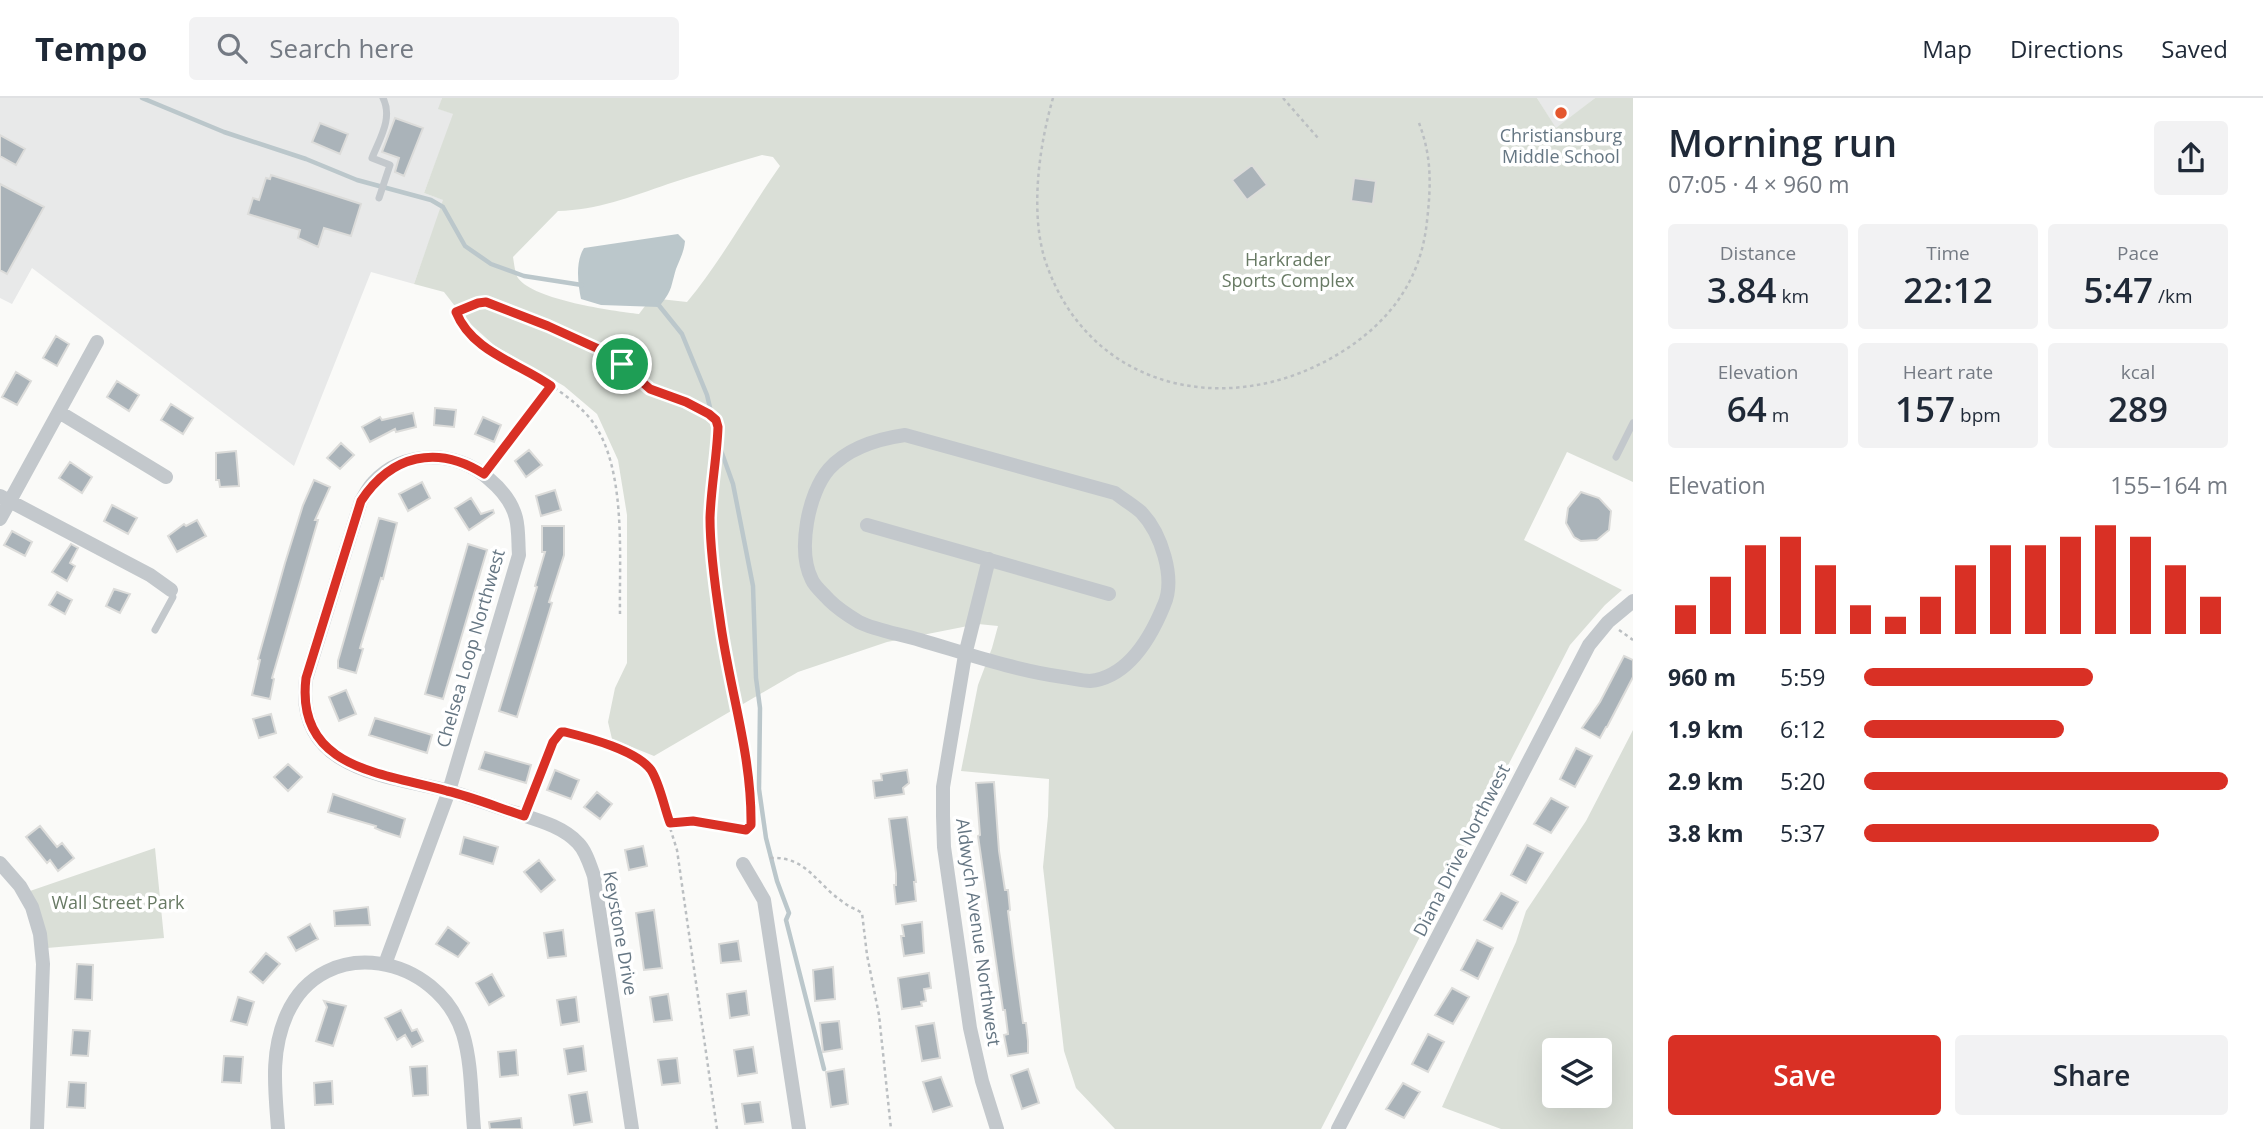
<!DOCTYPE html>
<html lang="en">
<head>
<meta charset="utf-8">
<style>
  body { margin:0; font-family:"Open Sans",sans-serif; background:#f2f2f3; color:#1f2937; height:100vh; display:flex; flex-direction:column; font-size:26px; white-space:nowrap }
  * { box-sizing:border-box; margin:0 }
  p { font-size:23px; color:#747a83 }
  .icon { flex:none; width:38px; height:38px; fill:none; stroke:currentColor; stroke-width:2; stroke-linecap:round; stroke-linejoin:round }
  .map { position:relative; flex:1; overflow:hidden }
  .panel { display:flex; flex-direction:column; background:#fff; width:630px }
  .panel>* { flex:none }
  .buttons { position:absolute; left:1542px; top:940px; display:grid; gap:14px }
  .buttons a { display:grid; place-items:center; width:70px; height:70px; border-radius:7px; background:#fff; box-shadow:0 7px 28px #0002; font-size:35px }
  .pin { position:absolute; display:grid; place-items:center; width:60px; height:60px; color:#fff; margin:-30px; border:4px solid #fff; border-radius:50%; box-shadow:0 2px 7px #0007 }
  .round { display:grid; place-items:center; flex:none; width:74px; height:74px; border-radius:7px; background:#f2f2f3 }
  .headline { display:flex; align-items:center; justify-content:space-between; height:119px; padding:0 35px }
  h1 { font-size:38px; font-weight:600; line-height:52px }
  .metrics { display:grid; grid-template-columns:repeat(3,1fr); gap:10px; height:119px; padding:7px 35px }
  .metrics div { display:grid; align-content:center; border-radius:7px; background:#f2f2f3; text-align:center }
  .metrics b { font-size:35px; font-weight:600 }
  .metrics small { font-size:19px; font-weight:400 }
  .metrics p { font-size:19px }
  .chart { height:196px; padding:14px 35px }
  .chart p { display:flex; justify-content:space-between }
  .chart svg { width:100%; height:126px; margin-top:7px; stroke:#d93025; stroke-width:6 }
  .action { display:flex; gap:14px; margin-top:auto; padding:14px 35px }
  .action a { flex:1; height:80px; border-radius:7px; background:#d93025; color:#fff; font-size:28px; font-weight:600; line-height:80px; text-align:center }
  .action a+a { background:#f2f2f3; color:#1f2937 }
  ul { padding:0 35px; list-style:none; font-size:23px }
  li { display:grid; grid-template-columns:112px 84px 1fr; align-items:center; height:52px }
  li i { height:18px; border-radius:9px; background:#d93025 }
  header { display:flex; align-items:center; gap:42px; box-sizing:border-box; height:98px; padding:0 35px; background:#fff; border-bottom:2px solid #e0e1e3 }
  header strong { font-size:33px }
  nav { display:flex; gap:38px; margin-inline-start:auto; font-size:24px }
  .search { width:490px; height:63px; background:#f2f2f3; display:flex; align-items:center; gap:18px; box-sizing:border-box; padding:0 24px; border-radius:7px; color:#747a83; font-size:26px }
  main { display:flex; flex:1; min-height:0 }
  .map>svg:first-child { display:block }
  .built { fill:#e8e9e9 }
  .green { fill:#dadfd7; fill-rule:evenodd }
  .water { fill:#bbc7cb }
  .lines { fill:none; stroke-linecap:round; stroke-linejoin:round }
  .stream { stroke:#bbc7cb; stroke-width:4.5 }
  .building { fill:#aab3b9; stroke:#dcdcda; stroke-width:2 }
  .path { stroke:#bbbfc2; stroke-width:2.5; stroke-dasharray:3.5 3.5; stroke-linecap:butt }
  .service { stroke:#c3c8cc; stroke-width:7 }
  .minor { stroke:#c3c8cc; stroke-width:14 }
  .route-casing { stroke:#fff; stroke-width:14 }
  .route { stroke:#d93025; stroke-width:9 }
  .poi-dot { fill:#e4572e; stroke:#fff; stroke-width:2.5 }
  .labels { text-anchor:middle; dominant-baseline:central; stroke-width:7; stroke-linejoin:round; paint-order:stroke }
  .poi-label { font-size:18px; fill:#657683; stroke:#fff }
  .park-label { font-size:18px; fill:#687a64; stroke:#fff }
  .street-label { font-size:18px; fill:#657683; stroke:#fff }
</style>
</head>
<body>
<header>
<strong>Tempo</strong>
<div class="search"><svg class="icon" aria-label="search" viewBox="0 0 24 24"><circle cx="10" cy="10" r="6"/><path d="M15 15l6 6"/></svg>Search here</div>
<nav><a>Map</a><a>Directions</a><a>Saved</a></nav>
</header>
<main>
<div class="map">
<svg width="1633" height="1031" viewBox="0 0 1633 1031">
  <rect width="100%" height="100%" fill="#fafaf8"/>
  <path class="built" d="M0,0h442l-3,11 15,5 -30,79 20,7 -30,84 -43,-12 -77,194 -262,-198 -20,36 -12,-6z
    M1537,0h58l-39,31z"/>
  <path class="green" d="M442,0h1095l19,30 39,-30h38v384l-66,-30 -43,88 98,50 -17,15 -35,40 -249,484h-206l-39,-41 -12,-37 -21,-184 5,-51 1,-37 -88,-8 17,-86 14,-37 6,-22 -20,-2 -91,18 -89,30 -144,84 -42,-17 -4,-17 7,-34 12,-25v-148l-9,-55 -21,-46 -33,-28 -69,-40 -30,-27 -21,-27 -30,-8 29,-84 -19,-7 29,-79 -15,-5zM762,57l11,2 7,9c-32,45 -58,94 -93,136l-36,-4 -12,16c-26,-3 -105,-14 -121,-36 -3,-5 -4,-15 -5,-21l45,-46c39,-1 73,-14 110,-27 31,-10 62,-20 94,-29z
    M1633,632v399h-132l-59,-22 74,-165 10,-31 60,-90zM1600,952v46h-46v-46z
    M155,750l9,90 -117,10 -17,-57z"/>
  <path class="water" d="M678,136l7,7c-1,11 -5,18 -9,28 -6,20 -3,20 -17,38l-58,-2 -20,-6c-3,-15 -6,-37 3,-51z"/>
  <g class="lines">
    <path class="stream" d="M142,0l82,34 82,27 51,21 74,20 12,7 22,39 26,18 33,12 58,9
      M657,205l25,31 25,61 12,50 14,39 20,102 3,92 4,30 -1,81 7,49 11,43 12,32 -3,7 38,149"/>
  </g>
  <path class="building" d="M395,20l28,10 -19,48 -9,-4 4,-14 -17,-6z
    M320,25l28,11 -8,20 -28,-12z
    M0,37l25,14 -9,16 -16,-9z
    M1252,67l15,20 -20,15 -15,-20z
    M271,77l90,29 -10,32 -27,-8 -6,19 -20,-9 2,-8 -52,-16 5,-16 6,2 7,-22 4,1z
    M1354,80l22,3 -3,23 -22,-3z
    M0,86l44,23 -37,67 -7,-4z
    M56,238l13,8 -12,22 -14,-8z
    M16,274l15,9 -14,24 -15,-8z
    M117,283l22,14 -10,16 -22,-14z
    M171,306l22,14 -10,16 -22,-14z
    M435,310l21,2 -2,17 -20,-2z
    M413,315l3,14 -20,5 -1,-3 -25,13 -8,-15 18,-10 2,3z
    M483,319l18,8 -7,17 -19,-8z
    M341,345l13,12 -14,14 -13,-11z
    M529,352l13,15 -16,12 -11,-16z
    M236,353l3,35 -19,1 -1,-7h-3v-27z
    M70,364l22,15 -10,16 -23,-15z
    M314,382l16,7 -15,33h3l-46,158 2,1 -4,20 -18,-4 8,-35 -2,-1 27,-96 18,-58z
    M422,384l8,16 -22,13 -9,-17z
    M555,392l6,20 -20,6 -5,-20z
    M1581,394l18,6 12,13 -2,19 -12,10 -16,1 -7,-4 -8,-14 2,-15z
    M471,400l10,16 12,-4 1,3 -25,17 -14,-22z
    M112,407l25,13 -9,16 -24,-13z
    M379,420l18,5 -14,56 -2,-1 -21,70 3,1 -7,24 -18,-5v-7z
    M197,422l9,16 -29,16 -9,-16 16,-12 2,2z
    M542,428h22v29l-15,47 3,1 -35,114 -18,-6 38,-124 -2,-1 10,-34h-3z
    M12,433l20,11 -7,14 -21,-11z
    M71,446l7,4 -8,15 5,3 -8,15 -15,-9z
    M468,446l19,6 -44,149 -18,-5z
    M114,491l16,5 -10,19 -14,-7z
    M57,494l15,8 -7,14 -16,-9z
    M1624,558l9,4v17l-26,50h-1l-6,11 -18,-10 18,-26z
    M346,592l10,24 -17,7 -10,-24z
    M271,616l5,19 -17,5 -6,-19z
    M375,620l57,17 -5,18 -58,-18z
    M1576,650l16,8 -17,31 -15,-8z
    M485,654l46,13 -5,18 -47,-14z
    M288,666l14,13 -14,14 -14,-14z
    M555,672l24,10 -8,19 -24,-9z
    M907,672l2,13 -6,5 1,6 -29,4 -2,-17 9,-1 -1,-6z
    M994,684l5,69 6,39h3l2,20 -2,1 6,47 9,65h3l2,18v12l-20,3 -4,-21 4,-1 -3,-24h-2l-25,-174 2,-1 -4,-52z
    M597,694l15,12 -12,15 -16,-12z
    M333,696l72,25 -5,18 -18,-6 -7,-3 1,-2 -48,-14z
    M1551,700l17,9 -17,26 -17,-9z
    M907,719l9,65h-2l2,19 -20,3 -2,-19h2v-12l-7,-54z
    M40,728l17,21 5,-4 12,15 -16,13 -8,-11 -3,3 -21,-26z
    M464,739l34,10 -5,17 -33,-10z
    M1527,747l16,8 -17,30 -15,-8z
    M643,748l4,20 -18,4 -4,-20z
    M539,762l16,20 -14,12 -17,-20z
    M1501,795l17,9 -16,27 -18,-9z
    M368,809l2,18 -35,1 -1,-15z
    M654,812l8,58 -18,2 -8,-57z
    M922,824l2,31 -20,3 -3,-20h3l-2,-11z
    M310,826l8,15 -22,12 -8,-14z
    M448,829l21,16 -11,14 -22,-13z
    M563,832l3,26 -18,2 -4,-25z
    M1477,842l16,8 -15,31 -17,-9z
    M738,843l3,20 -20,2 -2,-19z
    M266,855l14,11 -17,19 -13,-11z
    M77,866l16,1 -1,35 -17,-1z
    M833,869l2,32 -20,2 -2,-31z
    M929,875l2,15 -7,1 2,12 -5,1 1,4 -20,3 -4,-31z
    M492,876l12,22 -15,9 -13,-22z
    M1452,890l17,9 -16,27 -18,-9z
    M746,893l3,24 -19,3 -3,-24z
    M668,896l4,26 -18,2 -4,-25z
    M238,899l16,5 -7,23 -16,-4z
    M576,899l3,25 -18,3 -4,-25z
    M324,903l22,5 -13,40 -17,-5 11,-34z
    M401,912l11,21 5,-2 6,12 -11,6 -7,-12 -8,5 -12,-22z
    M839,923l3,28 -19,3 -3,-29z
    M934,925l6,35 -18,3 -6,-35z
    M73,932l17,1 -2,25 -17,-1z
    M1428,936l16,8 -16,30 -16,-8z
    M583,948l3,25 -18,3 -4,-25z
    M753,949l4,26 -19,3 -4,-26z
    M516,952l2,25 -18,2 -2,-25z
    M224,958l19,1 -2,26 -19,-1z
    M677,960l3,25 -18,2 -4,-25z
    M427,968l1,29 -15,1 -3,-29z
    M844,971l4,35 -17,3 -5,-35z
    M1028,971l11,34 -17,6 -11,-34z
    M941,979l11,29 -19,6 -10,-30z
    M332,983l1,23 -18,1 -1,-22z
    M69,984l17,1 -1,25 -18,-1z
    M1403,985l17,9 -16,26 -18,-9z
    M587,994l5,30 -18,3 -5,-30z
    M760,1004l3,20 -18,2 -3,-20z
    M521,1020l1,11h-32l-1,-7z"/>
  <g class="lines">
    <path class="path" d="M1053,0c-14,48 -23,114 -8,162 43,131 185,161 295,93 50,-31 81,-73 87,-132 4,-35 5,-64 -8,-98
      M1283,0l35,40
      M491,366l60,-78
      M620,516c-1,-57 7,-146 -28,-193 -16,-21 -45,-39 -68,-51 -26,-14 -57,-29 -68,-58l3,-3 19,-6 16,1 98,41 21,11 37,33 36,13 24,12 6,6 2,7 -7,61v59l15,116 19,84 6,78 -5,5 -53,-9 -24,2
      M1619,532l14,10
      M530,705l23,-61 8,-10 21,5 53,21 16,13 5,12 21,67 40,279
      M770,760c37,-2 46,26 73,44 6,5 13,7 19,11l5,42 12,60 12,114"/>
    <path class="service" d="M379,100l11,-33 -18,-7c8,-20 21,-40 11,-60
      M1616,359l17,-34
      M155,532l18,-33 -2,-6"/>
    <path class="minor" d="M59,314l107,65
      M905,337l210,58c8,6 18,12 26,19 20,21 35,66 23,93 -13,32 -35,72 -74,76 -8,0 -19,-3 -27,-4 -49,-7 -95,-23 -143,-37 -19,-6 -43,-9 -61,-18 -10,-6 -22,-14 -30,-22 -5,-6 -14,-13 -17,-20 -15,-29 -4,-87 17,-111 19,-21 48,-30 76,-34z
      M0,398l150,79 21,15
      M0,421l97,-177
      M867,427l242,69
      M989,461l-24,96 -22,132v29l1,31 26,181 12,53 15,48
      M0,765l20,23 12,21 8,27 3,30 -6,165
      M743,766l21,36 35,229
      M385,866l64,-173 70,-236c-1,-12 0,-25 -3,-37 -4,-16 -15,-29 -27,-39 -32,-29 -86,-30 -116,4 -5,5 -8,12 -12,18l-55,178c-11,88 74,96 139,111 24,6 47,16 71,23 21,7 46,13 62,30 8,8 12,22 16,33l38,253
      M278,1031c-3,-40 -8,-77 9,-115 37,-82 151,-59 176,20 9,30 8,64 11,95
      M1338,1031l251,-484 19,-23 25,-21"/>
  </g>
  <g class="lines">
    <g class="route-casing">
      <path id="route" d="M486,204l62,24 55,25 19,13 28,25 36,13 23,12 7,6 2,7c-1,30 -7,60 -8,91 0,33 5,68 10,101 9,69 32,135 31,206l-5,5 -53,-9 -23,2c-6,-16 -10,-39 -19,-53 -15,-20 -62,-32 -86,-38h-4l-8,10 -29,74c-25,-8 -51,-19 -77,-25 -64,-18 -152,-22 -141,-113l55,-177c30,-46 76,-57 123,-27l67,-88c-32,-23 -79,-34 -95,-74l22,-9z"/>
    </g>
    <use href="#route" class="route"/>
  </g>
  <circle class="poi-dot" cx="1561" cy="15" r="7"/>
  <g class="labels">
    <g class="poi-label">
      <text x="1561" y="37">Christiansburg<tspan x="1561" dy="21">Middle School</tspan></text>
    </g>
    <g class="park-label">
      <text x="1288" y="161">Harkrader<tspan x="1288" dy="21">Sports Complex</tspan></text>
      <text x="118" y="804">Wall Street Park</text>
    </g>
    <g class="street-label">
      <text transform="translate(470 550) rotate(-74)">Chelsea Loop Northwest</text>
      <text transform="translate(1461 752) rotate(-63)">Diana Drive Northwest</text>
      <text transform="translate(979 834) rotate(82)">Aldwych Avenue Northwest</text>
      <text transform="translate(621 835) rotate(80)">Keystone Drive</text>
    </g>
  </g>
</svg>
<div class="buttons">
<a><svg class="icon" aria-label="layers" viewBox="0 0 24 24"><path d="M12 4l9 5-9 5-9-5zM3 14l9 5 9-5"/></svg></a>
</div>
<div class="pin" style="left:622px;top:266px;background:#1e9e55"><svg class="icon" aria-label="arrive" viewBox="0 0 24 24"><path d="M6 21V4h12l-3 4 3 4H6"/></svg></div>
</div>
<section class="panel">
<div class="headline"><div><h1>Morning run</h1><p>07:05 · 4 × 960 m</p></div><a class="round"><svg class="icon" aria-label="share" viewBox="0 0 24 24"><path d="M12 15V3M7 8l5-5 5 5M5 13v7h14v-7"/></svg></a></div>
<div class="metrics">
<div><p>Distance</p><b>3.84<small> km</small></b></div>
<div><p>Time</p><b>22:12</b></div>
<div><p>Pace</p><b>5:47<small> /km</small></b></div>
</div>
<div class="metrics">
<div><p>Elevation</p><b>64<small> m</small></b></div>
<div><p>Heart rate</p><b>157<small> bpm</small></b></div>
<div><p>kcal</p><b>289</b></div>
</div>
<div class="chart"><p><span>Elevation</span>155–164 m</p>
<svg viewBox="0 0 160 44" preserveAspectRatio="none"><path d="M5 44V34M15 44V24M25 44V13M35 44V10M45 44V20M55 44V34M65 44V38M75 44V31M85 44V20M95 44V13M105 44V13M115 44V10M125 44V6M135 44V10M145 44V20M155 44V31"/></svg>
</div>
<ul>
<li><b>960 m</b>5:59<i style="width:63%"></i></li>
<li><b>1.9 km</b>6:12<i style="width:55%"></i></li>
<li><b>2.9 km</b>5:20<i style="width:100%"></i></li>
<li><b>3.8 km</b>5:37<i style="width:81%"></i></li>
</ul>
<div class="action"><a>Save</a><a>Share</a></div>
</section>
</main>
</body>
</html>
